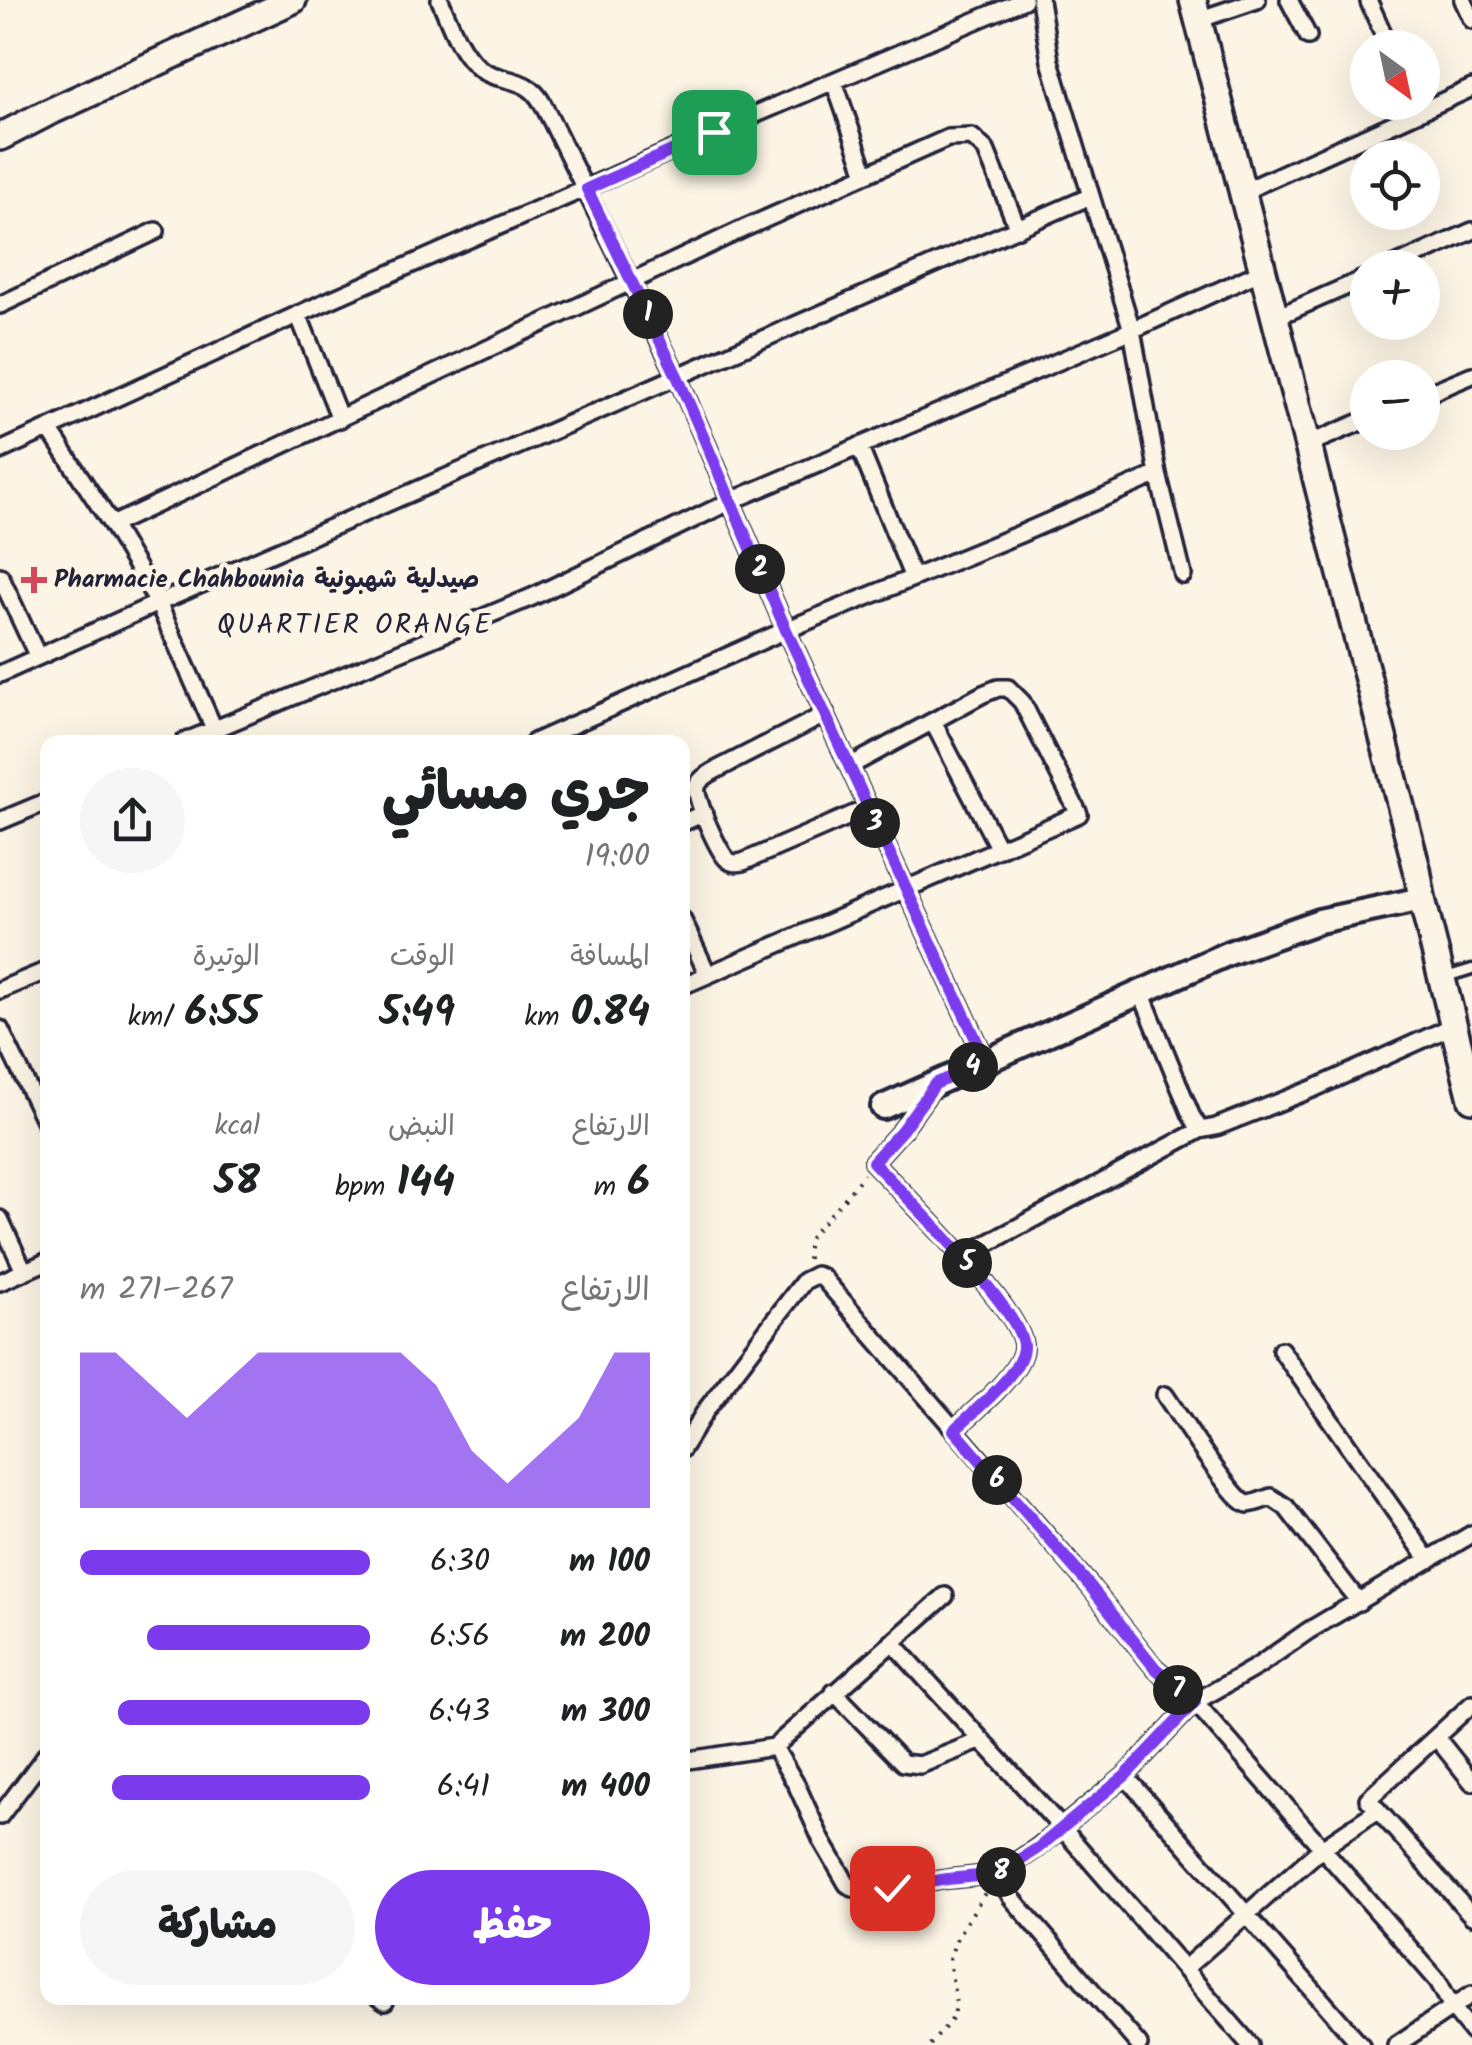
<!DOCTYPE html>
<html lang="ar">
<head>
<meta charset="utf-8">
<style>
  body { margin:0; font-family:Kalam,"Playpen Sans Arabic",sans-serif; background:#f6f6f6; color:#202124; direction:rtl; height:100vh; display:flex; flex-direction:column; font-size:38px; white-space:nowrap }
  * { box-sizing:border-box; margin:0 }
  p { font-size:32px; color:#757577 }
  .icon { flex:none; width:55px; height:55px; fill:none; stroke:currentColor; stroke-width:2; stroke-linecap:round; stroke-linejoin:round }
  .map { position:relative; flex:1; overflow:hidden; direction:ltr }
  .side { position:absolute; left:40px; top:735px; width:650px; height:1270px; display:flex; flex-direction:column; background:#fff; border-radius:20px; box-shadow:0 10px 40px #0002; direction:rtl }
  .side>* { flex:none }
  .needle { width:65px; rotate:147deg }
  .tools { position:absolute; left:1350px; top:30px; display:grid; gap:20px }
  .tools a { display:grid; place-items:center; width:90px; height:90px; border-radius:50%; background:#fff; box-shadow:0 10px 40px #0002; font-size:50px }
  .pin { position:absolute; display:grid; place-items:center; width:85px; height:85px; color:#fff; margin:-42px; border-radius:20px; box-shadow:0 5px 15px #0006 }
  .km { position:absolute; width:50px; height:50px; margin:-25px; border-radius:50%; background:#222; color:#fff; font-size:28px; line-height:50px; text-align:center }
  .round { display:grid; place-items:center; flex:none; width:105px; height:105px; border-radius:52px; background:#f6f6f6 }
  .headline { display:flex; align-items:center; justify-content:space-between; height:170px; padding:0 40px }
  h1 { font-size:55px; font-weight:800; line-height:75px }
  .stats { display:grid; grid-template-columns:repeat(3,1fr); gap:15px; height:170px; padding:10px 40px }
  .stats div { display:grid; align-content:center }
  .stats b { font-size:42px; font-weight:800 }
  .stats small { font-size:28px; font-weight:400 }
  .stats p { font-size:28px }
  .chart { height:280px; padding:20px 40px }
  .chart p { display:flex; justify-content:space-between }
  .chart svg { width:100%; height:180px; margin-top:10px; fill:#7c3aed; opacity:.7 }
  .cta { display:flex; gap:20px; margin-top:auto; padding:20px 40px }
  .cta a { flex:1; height:115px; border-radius:60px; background:#7c3aed; color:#fff; font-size:40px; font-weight:800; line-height:115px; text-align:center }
  .cta a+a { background:#f6f6f6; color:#202124 }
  ul { padding:0 40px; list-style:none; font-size:32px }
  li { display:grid; grid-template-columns:160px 120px 1fr; align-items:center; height:75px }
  li i { height:25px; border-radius:12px; background:#7c3aed }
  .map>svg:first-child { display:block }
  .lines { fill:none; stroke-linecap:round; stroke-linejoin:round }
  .lane-casing { stroke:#22223b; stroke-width:15 }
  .street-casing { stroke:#22223b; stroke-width:22 }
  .secondary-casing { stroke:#22223b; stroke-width:30 }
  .primary-casing { stroke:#22223b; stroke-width:32 }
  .path { stroke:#22223b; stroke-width:4; stroke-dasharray:2.5 8; stroke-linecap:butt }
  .lane { stroke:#fcf5e5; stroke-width:8 }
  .street { stroke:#fcf5e5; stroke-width:15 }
  .secondary { stroke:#fcf5e5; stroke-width:22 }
  .primary { stroke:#fcf5e5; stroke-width:25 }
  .route-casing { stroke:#fff; stroke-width:20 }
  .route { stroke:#7c3aed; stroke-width:12 }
  .poi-dot { fill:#d1495b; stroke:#fcf5e5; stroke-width:4 }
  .labels { text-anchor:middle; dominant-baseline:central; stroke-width:9; stroke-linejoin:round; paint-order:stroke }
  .poi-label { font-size:25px; font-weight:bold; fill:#22223b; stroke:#fcf5e5; text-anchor:start }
  .neighbourhood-label { font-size:28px; letter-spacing:2.5px; fill:#22223b; stroke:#fcf5e5 }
</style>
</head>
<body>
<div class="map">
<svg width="1472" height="2045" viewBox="0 0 1472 2045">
  <rect width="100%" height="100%" fill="#fcf5e5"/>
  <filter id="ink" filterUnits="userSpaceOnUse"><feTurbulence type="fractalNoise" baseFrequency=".01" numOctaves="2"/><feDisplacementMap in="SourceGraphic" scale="20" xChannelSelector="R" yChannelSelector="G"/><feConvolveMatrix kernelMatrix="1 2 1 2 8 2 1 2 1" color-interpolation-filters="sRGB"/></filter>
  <g filter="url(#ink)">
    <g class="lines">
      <g class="lane-casing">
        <path id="lane" d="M1446,977l26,-8"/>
      </g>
      <g class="street-casing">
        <path id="street" d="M440,0c10,23 19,51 39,68 14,12 35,9 50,20 11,7 16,21 22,32l127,258 108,252 200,431
          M1040,0l10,61 41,135
          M1289,0l19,36
          M1463,0l9,20
          M1369,2l20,45
          M1198,20l59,-20
          M834,81l32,93
          M1242,192l230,-104
          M1389,268l83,-37
          M0,305l156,-74
          M298,314l42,105
          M1274,318l94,-41
          M1422,396l50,-21
          M49,429l63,96 46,78 62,139
          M1306,445l62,-26
          M859,446l54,132
          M0,451l323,-148 391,-171 310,-132
          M112,525l633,-297 203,-90 24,-1 14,13 32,79
          M0,576l38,81
          M0,674l158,-71 933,-407 41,134 26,144 25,101
          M826,714l-112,57c-6,4 -15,8 -17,16 -3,10 22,67 31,73 5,4 8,3 15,2l125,-54
          M933,722l66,127
          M184,742l348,-145 199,-96 401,-171 130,-59
          M534,742l252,-112 234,-96 138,-60
          M0,821l48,-20
          M682,823l22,-10
          M682,919l26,56
          M682,986l397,-172 -57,-112 -14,-14h-10l-15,6 -133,72
          M0,990l48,-20
          M1141,992l50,123 9,15 16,-3 99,-39 138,-62
          M0,1029l48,99
          M932,1088l-30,42 -29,32c28,30 153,152 150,186 -2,26 -51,65 -69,82
          M0,1219l24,52
          M962,1257l238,-127
          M0,1282l48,-21
          M1281,1350l148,210
          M1165,1395c11,16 70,109 83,109 6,0 17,-5 23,-7l15,10 73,95
          M682,1449l24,-39 98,-129 12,-6 6,2 268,309 65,82 40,34 243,279 14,26 20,25
          M892,1642l170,186 188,217
          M834,1692l69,71 17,2 62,-25
          M1472,1704l-104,95 104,117
          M1436,1737l36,45
          M774,1747l171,-151
          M682,1761l92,-14 23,39 25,55 25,43 6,4 19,3 76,-12 50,-5 39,-26 88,-72 70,-74 63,-36 50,-35 164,-97
          M1125,1776l236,269
          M0,1816l48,-64
          M998,1874l13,23 128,148
          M1184,1969l138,-121 56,-38
          M379,1998l6,4
          M1396,2045l76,-51"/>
      </g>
      <g class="secondary-casing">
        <path id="secondary" d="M883,1107l346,-154 90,-32 103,-22"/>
      </g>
      <g class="primary-casing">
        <path id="primary" d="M1193,0l224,869 5,30 50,200
          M0,137l45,-23 248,-114"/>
      </g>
      <path class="path" d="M808,1259v-18l5,-8 28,-30 23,-29
        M930,2045l24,-28 2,-14 -7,-43 8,-23 30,-47"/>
      <use href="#lane" class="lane"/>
      <use href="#street" class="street"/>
      <use href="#secondary" class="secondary"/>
      <use href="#primary" class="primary"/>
    </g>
  </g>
  <g class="lines" filter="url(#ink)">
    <g class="route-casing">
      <path id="route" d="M714,132l-127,57 91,189 108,252 200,431 -51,23 -33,46 -29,32c28,30 153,152 150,186 -2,26 -51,65 -69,82l136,156 65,82 40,34 -70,74 -87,72 -40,26 -50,5 -56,9"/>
    </g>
    <use href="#route" class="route"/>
  </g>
  <path class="poi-dot" d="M29 565h10v10h10v10h-10v10h-10v-10h-10v-10h10z"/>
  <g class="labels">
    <g class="poi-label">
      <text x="54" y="580">Pharmacie Chahbounia صيدلية شهبونية</text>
    </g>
    <g class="neighbourhood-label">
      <text x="355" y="625">QUARTIER ORANGE</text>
    </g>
  </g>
</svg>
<div class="tools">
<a><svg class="needle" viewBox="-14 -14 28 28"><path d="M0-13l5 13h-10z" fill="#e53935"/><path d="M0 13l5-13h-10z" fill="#757577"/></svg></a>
<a><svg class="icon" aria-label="locate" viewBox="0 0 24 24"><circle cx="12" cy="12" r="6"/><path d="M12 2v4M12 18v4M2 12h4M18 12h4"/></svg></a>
<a>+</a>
<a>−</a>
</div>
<div class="pin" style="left:714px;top:132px;background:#1e9e55"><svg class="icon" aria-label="arrive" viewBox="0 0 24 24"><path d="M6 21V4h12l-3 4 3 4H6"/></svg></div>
<div class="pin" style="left:892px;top:1888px;background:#d93025"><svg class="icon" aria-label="check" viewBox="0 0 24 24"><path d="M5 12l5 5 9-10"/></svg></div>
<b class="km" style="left:648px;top:314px">1</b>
<b class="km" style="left:760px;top:569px">2</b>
<b class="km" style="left:875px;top:823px">3</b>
<b class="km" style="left:973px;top:1067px">4</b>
<b class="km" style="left:967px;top:1263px">5</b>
<b class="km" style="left:997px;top:1480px">6</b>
<b class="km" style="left:1178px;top:1690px">7</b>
<b class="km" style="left:1001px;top:1872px">8</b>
<section class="side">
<div class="headline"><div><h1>جري مسائي</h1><p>19:00</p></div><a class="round"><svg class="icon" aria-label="share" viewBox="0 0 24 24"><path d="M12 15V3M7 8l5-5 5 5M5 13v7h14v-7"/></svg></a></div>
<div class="stats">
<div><p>المسافة</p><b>0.84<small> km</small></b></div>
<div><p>الوقت</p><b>5:49</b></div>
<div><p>الوتيرة</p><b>6:55<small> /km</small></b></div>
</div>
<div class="stats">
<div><p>الارتفاع</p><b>6<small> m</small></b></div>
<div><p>النبض</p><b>144<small> bpm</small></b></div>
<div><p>kcal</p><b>58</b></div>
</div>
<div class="chart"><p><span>الارتفاع</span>267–271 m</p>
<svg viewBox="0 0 160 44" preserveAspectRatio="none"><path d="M0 44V6L10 6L20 14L30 22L40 14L50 6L60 6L70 6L80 6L90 6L100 14L110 30L120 38L130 30L140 22L150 6L160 6V44z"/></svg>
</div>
<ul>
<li><b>100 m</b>6:30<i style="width:100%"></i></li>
<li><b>200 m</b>6:56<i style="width:77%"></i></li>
<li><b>300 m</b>6:43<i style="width:87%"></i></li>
<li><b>400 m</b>6:41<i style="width:89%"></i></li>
</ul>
<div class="cta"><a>حفظ</a><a>مشاركة</a></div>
</section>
</div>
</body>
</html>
